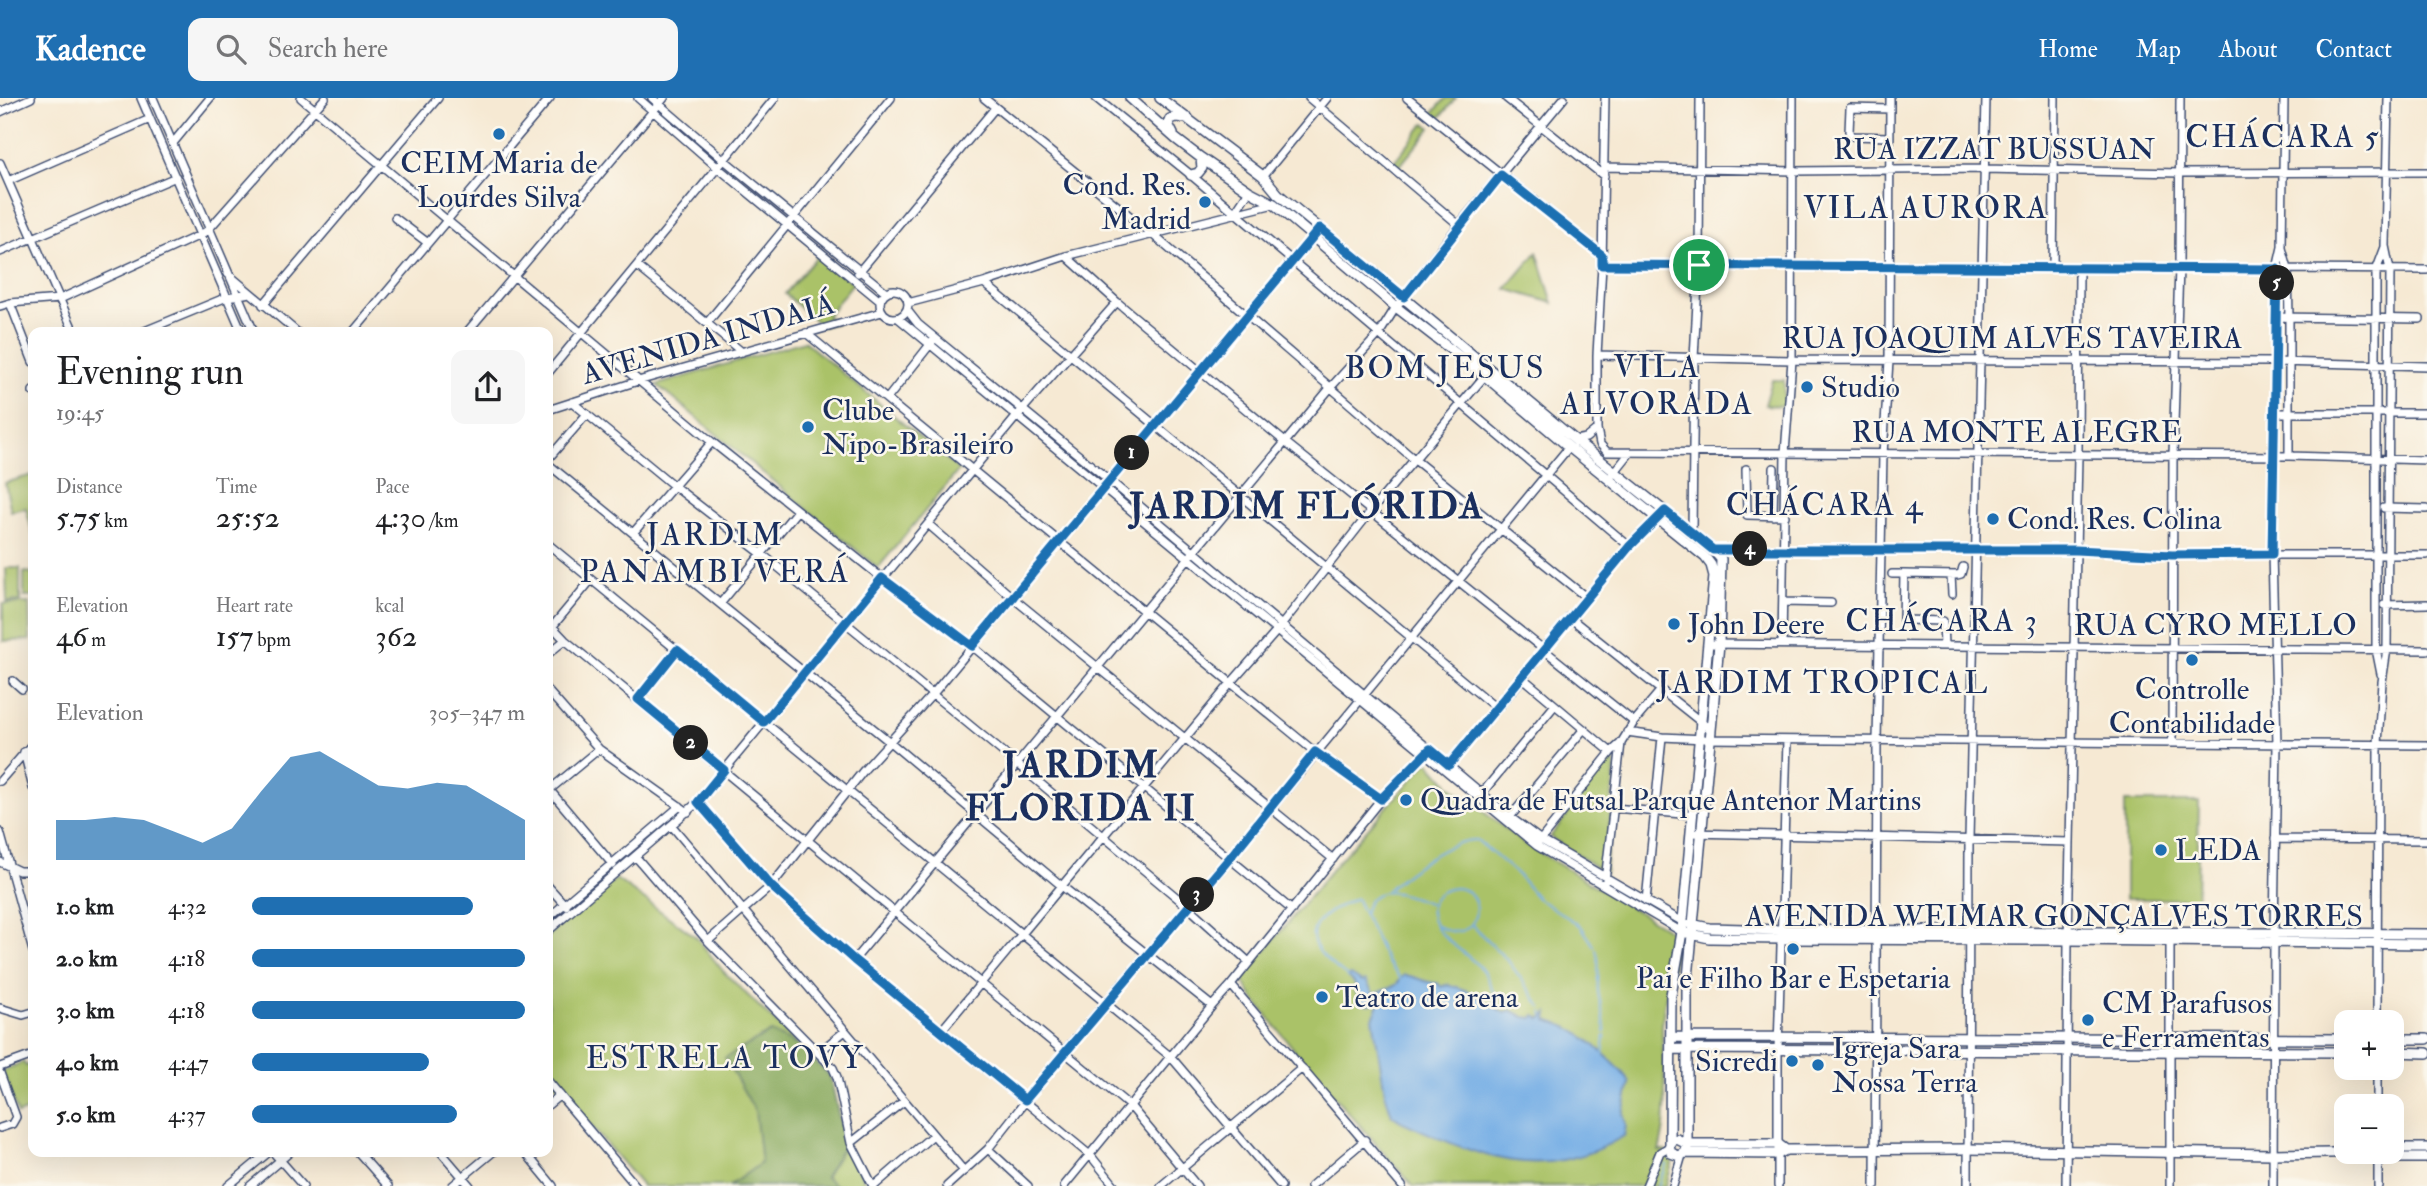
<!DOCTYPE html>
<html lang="en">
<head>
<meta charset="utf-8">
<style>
  body { margin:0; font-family:"IM FELL Double Pica",serif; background:#f6f6f6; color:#202124; height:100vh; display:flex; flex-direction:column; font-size:26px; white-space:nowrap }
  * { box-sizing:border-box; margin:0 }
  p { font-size:23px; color:#757577 }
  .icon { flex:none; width:38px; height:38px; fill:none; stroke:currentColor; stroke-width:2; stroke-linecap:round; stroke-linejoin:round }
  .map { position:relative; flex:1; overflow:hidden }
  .panel { position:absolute; left:28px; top:229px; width:525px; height:830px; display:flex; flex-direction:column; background:#fff; border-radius:14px; box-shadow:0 7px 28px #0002 }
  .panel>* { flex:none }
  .controls { position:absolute; left:2334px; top:912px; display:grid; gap:14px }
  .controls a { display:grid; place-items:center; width:70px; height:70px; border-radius:14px; background:#fff; box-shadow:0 7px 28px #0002; font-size:35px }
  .pin { position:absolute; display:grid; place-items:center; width:60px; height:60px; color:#fff; margin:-30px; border:4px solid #fff; border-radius:50%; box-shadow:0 2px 7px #0007 }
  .km { position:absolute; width:35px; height:35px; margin:-18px; border-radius:50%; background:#222; color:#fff; font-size:19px; line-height:35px; text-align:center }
  .round { display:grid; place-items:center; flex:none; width:74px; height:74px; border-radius:14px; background:#f6f6f6 }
  .overview { display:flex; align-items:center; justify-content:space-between; height:119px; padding:0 28px }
  h1 { font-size:38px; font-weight:600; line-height:52px }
  .stats { display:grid; grid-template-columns:repeat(3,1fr); gap:10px; height:119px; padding:7px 28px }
  .stats div { display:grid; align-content:center }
  .stats b { font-size:30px; font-weight:600 }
  .stats small { font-size:19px; font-weight:400 }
  .stats p { font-size:19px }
  .chart { height:196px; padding:14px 28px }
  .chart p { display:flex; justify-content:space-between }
  .chart svg { width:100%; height:126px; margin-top:7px; fill:#1f6fb2; opacity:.7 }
  ul { padding:0 28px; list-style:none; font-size:23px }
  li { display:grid; grid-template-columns:112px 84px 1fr; align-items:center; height:52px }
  li i { height:18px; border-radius:9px; background:#1f6fb2 }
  header { display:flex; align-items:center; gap:42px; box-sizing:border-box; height:98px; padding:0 35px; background:#1f6fb2; color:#fff }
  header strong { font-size:33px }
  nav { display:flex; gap:38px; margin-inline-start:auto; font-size:24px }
  .search { width:490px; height:63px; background:#f6f6f6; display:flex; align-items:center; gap:18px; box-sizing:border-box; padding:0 24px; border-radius:14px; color:#757577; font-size:26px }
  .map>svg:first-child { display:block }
  .green { fill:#aac267; stroke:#627862; stroke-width:2 }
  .forest { fill:#87a85c; stroke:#516c5d; stroke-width:2 }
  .water { fill:#76aee5; stroke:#486ea2; stroke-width:2 }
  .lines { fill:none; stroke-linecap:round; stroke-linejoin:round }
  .stream { stroke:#76aee5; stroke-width:2 }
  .minor-casing { stroke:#3c4b70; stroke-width:10 }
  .major-casing { stroke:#3c4b70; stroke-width:12 }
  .minor { stroke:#fff; stroke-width:7 }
  .major { stroke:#fff; stroke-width:9 }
  .route-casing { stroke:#fff; stroke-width:14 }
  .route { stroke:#1f6fb2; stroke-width:9 }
  .poi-dot { fill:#1f6fb2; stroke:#fbf7ec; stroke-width:2.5 }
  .labels { text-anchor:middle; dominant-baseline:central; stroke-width:5; stroke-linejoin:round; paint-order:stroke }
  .street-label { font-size:30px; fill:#1b2f5e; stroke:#fbf7ec }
  .poi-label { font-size:30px; fill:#1b2f5e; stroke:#fbf7ec; text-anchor:start }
  .neighbourhood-label { font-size:32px; letter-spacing:2px; fill:#1b2f5e; stroke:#fbf7ec }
  .district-label { font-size:37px; font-weight:bold; letter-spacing:2px; fill:#1b2f5e; stroke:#fbf7ec }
</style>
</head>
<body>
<header>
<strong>Kadence</strong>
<div class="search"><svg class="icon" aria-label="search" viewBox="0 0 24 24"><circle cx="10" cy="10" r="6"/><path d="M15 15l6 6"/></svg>Search here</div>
<nav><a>Home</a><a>Map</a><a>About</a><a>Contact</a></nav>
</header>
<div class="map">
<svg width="2427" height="1088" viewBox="0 0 2427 1088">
  <rect width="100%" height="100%" fill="#fbf7ec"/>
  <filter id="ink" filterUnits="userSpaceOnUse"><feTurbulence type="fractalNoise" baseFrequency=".0143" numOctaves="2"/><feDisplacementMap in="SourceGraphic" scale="14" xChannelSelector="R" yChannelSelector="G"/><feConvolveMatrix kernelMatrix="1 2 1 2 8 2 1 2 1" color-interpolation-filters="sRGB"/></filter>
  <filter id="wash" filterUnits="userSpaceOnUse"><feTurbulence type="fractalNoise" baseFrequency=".00686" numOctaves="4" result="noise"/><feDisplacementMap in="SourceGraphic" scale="28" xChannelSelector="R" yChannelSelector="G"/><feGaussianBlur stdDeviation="1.57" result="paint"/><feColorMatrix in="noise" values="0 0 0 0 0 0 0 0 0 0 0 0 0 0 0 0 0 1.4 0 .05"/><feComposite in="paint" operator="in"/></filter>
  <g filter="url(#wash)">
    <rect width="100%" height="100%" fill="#f6e9d3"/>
    <path class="green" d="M1446,0h10l-18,22 -6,-6z
      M1425,25l6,5 -33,40 -5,-5z
      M1537,154l16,51 -47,-14z
      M819,156l34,29 -26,33 9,7 -14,4 -37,-33z
      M804,243l155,129 -81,98 -221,-183z
      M1772,282h12v26l-19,-1z
      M32,377l1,5v55l-7,-27 -15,3 -6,-28z
      M6,470h14v33l-13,1z
      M24,474l9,1v24h-9z
      M29,505l1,37 -27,1v-37z
      M1612,659l3,9 -10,107 -55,-36z
      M1428,663l22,25 75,58 152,91c-2,31 -14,60 -15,92 0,41 9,84 -3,124h6l8,10 -7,25h-253l-108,-123 -52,-65 -10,-17 10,-16 84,-102z
      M2125,704h74l-2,97h-72z
      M616,781l80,58 28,35 106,104 15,68 22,42h-225l-94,-111v-140z
      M23,964l3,4 7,-3v45l-15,6 -16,-43z"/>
    <path class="forest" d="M771,934l30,15 29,29 15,68 -20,33 12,9h-108l32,-23 -6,-52 -30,-53z"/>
    <path class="water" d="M1351,877l11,7 4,-1 8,14 22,-10 8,-10c12,1 22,9 34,8l3,4 7,-3 22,8 35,21 6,-3 13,7 9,1 2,-3 6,4 7,-6 -1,7c9,4 18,5 26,10 14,7 50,40 57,53l-7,30 3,12 -2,11c-83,49 -142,22 -223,-15l-9,-6 -7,-22 -12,-75 6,-14 -2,-3 -6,3h-6l-9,-12c-1,-8 0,-9 -8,-15z"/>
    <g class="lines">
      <path class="stream" d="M1387,792c20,-18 62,-51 90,-50l41,35 19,23 44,28 13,20
        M1364,817c6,-37 44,-20 67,-11
        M1434,825c16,14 41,12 42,-14 0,-37 -67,-21 -38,20 12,18 36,27 47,45 4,7 7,16 11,24l-4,8
        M1472,827l37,37 33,46
        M1596,852c5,14 1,27 2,41 2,15 7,26 7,41
        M1348,879c-48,-35 -48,-53 8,-79l31,64 14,17
        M1543,914l1,3
        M1603,957l2,-19
        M1675,1019v14
        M1658,1088l8,-22"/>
    </g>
  </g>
  <g filter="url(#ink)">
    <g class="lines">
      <g class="minor-casing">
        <path id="minor" d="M141,0l101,234
          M153,0l101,234
          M301,0l411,344 170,136 90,68 320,264
          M638,0l79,69 163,134
          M652,0l71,61 163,133
          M984,0l168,136 263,226 172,138
          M1096,0l95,77 438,371
          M1309,0l150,127
          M1407,0l195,157
          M1506,0l98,78
          M1605,0l-3,167 -5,90v74l3,15 7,8 682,4 138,4
          M0,14l31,-14
          M1889,39l-38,-1 -2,-4 1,-24 40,1
          M173,45l37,-45
          M0,65l74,169
          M1604,69l190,4 191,-2 195,4 247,-1
          M1263,78l64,-78
          M8,83l142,-62
          M1235,114l14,-21
          M395,120l33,25
          M2282,150l6,21 1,49v138
          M0,154l176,-75
          M1066,158l51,46 168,140 349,280
          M1602,167l825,5
          M637,168l105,86
          M2053,170l2,-170
          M858,175l137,-165
          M228,176l69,58
          M984,185c170,143 341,284 512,425
          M880 206a14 14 0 1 1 28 0a14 14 0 1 1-28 0Z
          M10,205l23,59
          M908,205l76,-20 82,-27 208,-52
          M263,207l175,-207
          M0,208l10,-3 50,-4 140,-64 8,-5 117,-132
          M907,212l11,14 191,156 401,337 31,23 142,82
          M2276,219l144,2
          M898,220l639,528 145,86
          M707,225l184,-225
          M142,234l85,-35 23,-4
          M353,234l197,-234
          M467,234l197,-234
          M806,235l509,419 66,47
          M1597,257l195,5 483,2 152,4
          M548,275l227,-275
          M33,293v1
          M887,301l45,-57
          M572,304l102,84 88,68 255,210 170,142 62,56
          M548,312l90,-29 244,-69
          M2274,315h153
          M1575,342l11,-2 11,-9
          M548,361l39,-45
          M548,366l343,279 172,144 149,119
          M1746,371l1,46 38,1
          M1609,381l20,-25
          M2384,410l43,1
          M1773,418l1,-48
          M928,426l85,74 320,261
          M1692,434l2,-174 5,-93 1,-167
          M633,435l79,-91
          M548,446l623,513 110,129
          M1713,452h363l96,5h255
          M1892,476h12
          M1951,477l1,19
          M1783,504l48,1
          M720,506l77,-93
          M2384,507l43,-1
          M1569,519l142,113
          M548,524l17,18 566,467 66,79
          M552,529l39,-47
          M1709,546l718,6
          M1782,546l3,-191 7,-93 1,-262
          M1944,548l-1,-25 -40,-1 1,-46 53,1 4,-1 2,-7
          M548,556l17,-14
          M2381,576l-5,-25v-378l9,-24
          M1523,580l88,74
          M13,583l9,8
          M548,593l51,58 89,63
          M638,602l39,-50
          M1627,634l35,5 43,2 722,6
          M2172,645l1,-288 6,-188 1,-169
          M24,654l9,36
          M1446,669l77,-89 20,-28 86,-104 36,-35
          M0,683l33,-38
          M548,690l65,77
          M548,693l51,-42
          M1483,694l72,-87
          M698,704l73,84 83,74 237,196 24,30
          M1614,710l79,7
          M1510,719l74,-88
          M672,728l292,345
          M0,734l33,119
          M1691,735l379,9
          M2275,741l152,1
          M1539,744l72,-90 10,-9 13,-21 27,-32
          M636,759l72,84 125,127 4,9 14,66 22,43
          M0,764l19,9h14
          M1605,783l16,-138
          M548,788l18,20
          M1646,803l16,-164
          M548,820l132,-112
          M548,833l150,-129 324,-392 95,-108
          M2170,838v250
          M708,843l63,-55 93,-116 68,-75 388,-467
          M854,862l477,-573 48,-53 17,-27 63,-82 105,-127
          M1231,887l171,201
          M0,910l23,7 10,-3
          M2377,924l1,-278 4,-62 5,-33 3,-379 -5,-24 3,-148
          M941,933l290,-348 45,-51 95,-121 117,-139
          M818,955l27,-22
          M0,969l33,-12
          M2377,970v38
          M0,975l16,44 -4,7 -12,4
          M548,983l88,105
          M548,1007l12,-10
          M851,1045l53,-42
          M988,1051l40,37
          M273,1054l30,34
          M358,1054l30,34
          M441,1054l29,34
          M525,1054l28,34
          M2378,1054v34
          M228,1088l41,-34
          M250,1088l40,-34
          M452,1088l41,-34
          M874,1088l59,-51
          M947,1088l41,-37 76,-97 164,-192 341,-413
          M1064,1088l148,-180 19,-21 150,-186 46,-47
          M1161,1088l141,-118
          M1311,1088l54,-46
          M1646,1088l14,-34 9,-5
          M1673,1088l9,-31
          M1778,1088v-137l9,-309
          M1875,1088l2,-445 6,-287 6,-93 1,-263
          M1968,1088l1,-347 17,-741
          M2066,1088l2,-246 10,-484 1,-189
          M2273,1088l1,-253 3,-189 -5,-190 5,-285 5,-22 2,-149"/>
      </g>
      <g class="major-casing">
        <path id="major" d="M1130,0l46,41 25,19 48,33 25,13 122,103 89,69 84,71 136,110 6,8 3,11 -32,356 -11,63 -1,149
          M1160,0l103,78 15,18 297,246 138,110 8,9 -2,85 -32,345v159l-2,5 -6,3 -8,-3 -2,-6 3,-6 5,-2 8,4
          M1173,36l-5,-10 2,-5 5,-2 13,1
          M1191,77l7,-2 4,-5 -1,-10
          M1691,826l18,4 72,2 646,4
          M1687,835l22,5 72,1 287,1 359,4
          M1671,939l676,2
          M2392,941h35
          M1671,951l676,3
          M2392,954l35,1
          M1686,1046h92l8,6
          M2392,1050h35
          M1685,1055l93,1 8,-4 181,-1 306,5 107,-2
          M2378,1055l10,5h39"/>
      </g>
      <use href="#minor" class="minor"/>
      <use href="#major" class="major"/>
    </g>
  </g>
  <g class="lines" filter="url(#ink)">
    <g class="route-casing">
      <path id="route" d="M1501,77l101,80v10l675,4 -5,285 -100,1 -96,-5h-363l-48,-39 -36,36 -180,218 -19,-16 -49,50 -66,-47 -87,108 -203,240 -171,-140 -83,-74 -73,-84 26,-32 -86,-71 39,-49 87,72 118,-144 90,68 348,-418 84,69z"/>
    </g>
    <use href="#route" class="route"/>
  </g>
  <g class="poi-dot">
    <circle cx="499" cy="36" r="7"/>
    <circle cx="1205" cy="104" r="7"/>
    <circle cx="1807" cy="289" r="7"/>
    <circle cx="808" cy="329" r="7"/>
    <circle cx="1993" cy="421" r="7"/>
    <circle cx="1674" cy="526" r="7"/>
    <circle cx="2192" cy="562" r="7"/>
    <circle cx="1406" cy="702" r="7"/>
    <circle cx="2161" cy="752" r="7"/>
    <circle cx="1793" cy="851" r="7"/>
    <circle cx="1322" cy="899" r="7"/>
    <circle cx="2088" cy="922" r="7"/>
    <circle cx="1792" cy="963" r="7"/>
    <circle cx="1818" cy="967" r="7"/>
  </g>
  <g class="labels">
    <g class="street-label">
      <text x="1994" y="51">RUA IZZAT BUSSUAN</text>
      <text x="2012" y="240">RUA JOAQUIM ALVES TAVEIRA</text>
      <text transform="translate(708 241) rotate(-16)">AVENIDA INDAIÁ</text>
      <text x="2017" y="334">RUA MONTE ALEGRE</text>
      <text x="2215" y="527">RUA CYRO MELLO</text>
      <text x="2054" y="818">AVENIDA WEIMAR GONÇALVES TORRES</text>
    </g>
    <g class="poi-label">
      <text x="499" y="65" text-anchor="middle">CEIM Maria de<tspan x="499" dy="34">Lourdes Silva</tspan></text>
      <text x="1191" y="87" text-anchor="end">Cond. Res.<tspan x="1191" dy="34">Madrid</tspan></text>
      <text x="1821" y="289">Studio</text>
      <text x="822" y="312">Clube<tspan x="822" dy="34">Nipo-Brasileiro</tspan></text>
      <text x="2007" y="421">Cond. Res. Colina</text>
      <text x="1688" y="526">John Deere</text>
      <text x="2192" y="591" text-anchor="middle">Controlle<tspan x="2192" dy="34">Contabilidade</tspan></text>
      <text x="1420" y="702">Quadra de Futsal Parque Antenor Martins</text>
      <text x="2175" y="752">LEDA</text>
      <text x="1793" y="880" text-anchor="middle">Pai e Filho Bar e Espetaria</text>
      <text x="1336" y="899">Teatro de arena</text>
      <text x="2102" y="905">CM Parafusos<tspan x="2102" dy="34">e Ferramentas</tspan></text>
      <text x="1832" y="950">Igreja Sara<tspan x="1832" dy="34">Nossa Terra</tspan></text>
      <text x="1778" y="963" text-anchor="end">Sicredi</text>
    </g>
    <g class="neighbourhood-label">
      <text x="2283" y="39">CHÁCARA 5</text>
      <text x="1926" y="110">VILA AURORA</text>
      <text x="1657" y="269">VILA<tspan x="1657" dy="37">ALVORADA</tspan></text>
      <text x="1445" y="270">BOM JESUS</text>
      <text x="1825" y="407">CHÁCARA 4</text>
      <text x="715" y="437">JARDIM<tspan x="715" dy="37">PANAMBI VERÁ</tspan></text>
      <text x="1942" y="523">CHÁCARA 3</text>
      <text x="1823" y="585">JARDIM TROPICAL</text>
      <text x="725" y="960">ESTRELA TOVY</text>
    </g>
    <g class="district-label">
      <text x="1307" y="408">JARDIM FLÓRIDA</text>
      <text x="1081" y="667">JARDIM<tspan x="1081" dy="43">FLORIDA II</tspan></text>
    </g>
  </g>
</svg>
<div class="controls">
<a>+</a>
<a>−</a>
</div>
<div class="pin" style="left:1699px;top:167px;background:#1e9e55"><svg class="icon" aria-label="arrive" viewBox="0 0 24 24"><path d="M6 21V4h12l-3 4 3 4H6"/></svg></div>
<b class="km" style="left:1132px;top:355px">1</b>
<b class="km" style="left:691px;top:645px">2</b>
<b class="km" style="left:1197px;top:797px">3</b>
<b class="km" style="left:1750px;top:451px">4</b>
<b class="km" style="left:2277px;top:185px">5</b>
<section class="panel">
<div class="overview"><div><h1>Evening run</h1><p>19:45</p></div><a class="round"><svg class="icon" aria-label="share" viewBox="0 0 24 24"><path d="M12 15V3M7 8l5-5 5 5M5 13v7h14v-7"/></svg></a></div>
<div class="stats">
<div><p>Distance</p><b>5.75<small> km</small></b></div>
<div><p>Time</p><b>25:52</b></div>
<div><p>Pace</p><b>4:30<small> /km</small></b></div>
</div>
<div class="stats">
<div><p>Elevation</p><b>46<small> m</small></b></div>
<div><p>Heart rate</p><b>157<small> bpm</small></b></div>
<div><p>kcal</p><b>362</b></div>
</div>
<div class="chart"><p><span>Elevation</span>305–347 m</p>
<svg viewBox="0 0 160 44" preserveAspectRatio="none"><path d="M0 44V30L10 30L20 29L30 30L40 34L50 38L60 33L70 20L80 8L90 6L100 12L110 18L120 19L130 17L140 18L150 24L160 30V44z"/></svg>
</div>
<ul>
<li><b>1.0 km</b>4:32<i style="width:81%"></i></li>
<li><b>2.0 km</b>4:18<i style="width:100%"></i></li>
<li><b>3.0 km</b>4:18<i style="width:100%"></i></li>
<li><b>4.0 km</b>4:47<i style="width:65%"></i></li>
<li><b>5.0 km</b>4:37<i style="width:75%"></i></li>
</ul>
</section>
</div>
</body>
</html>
